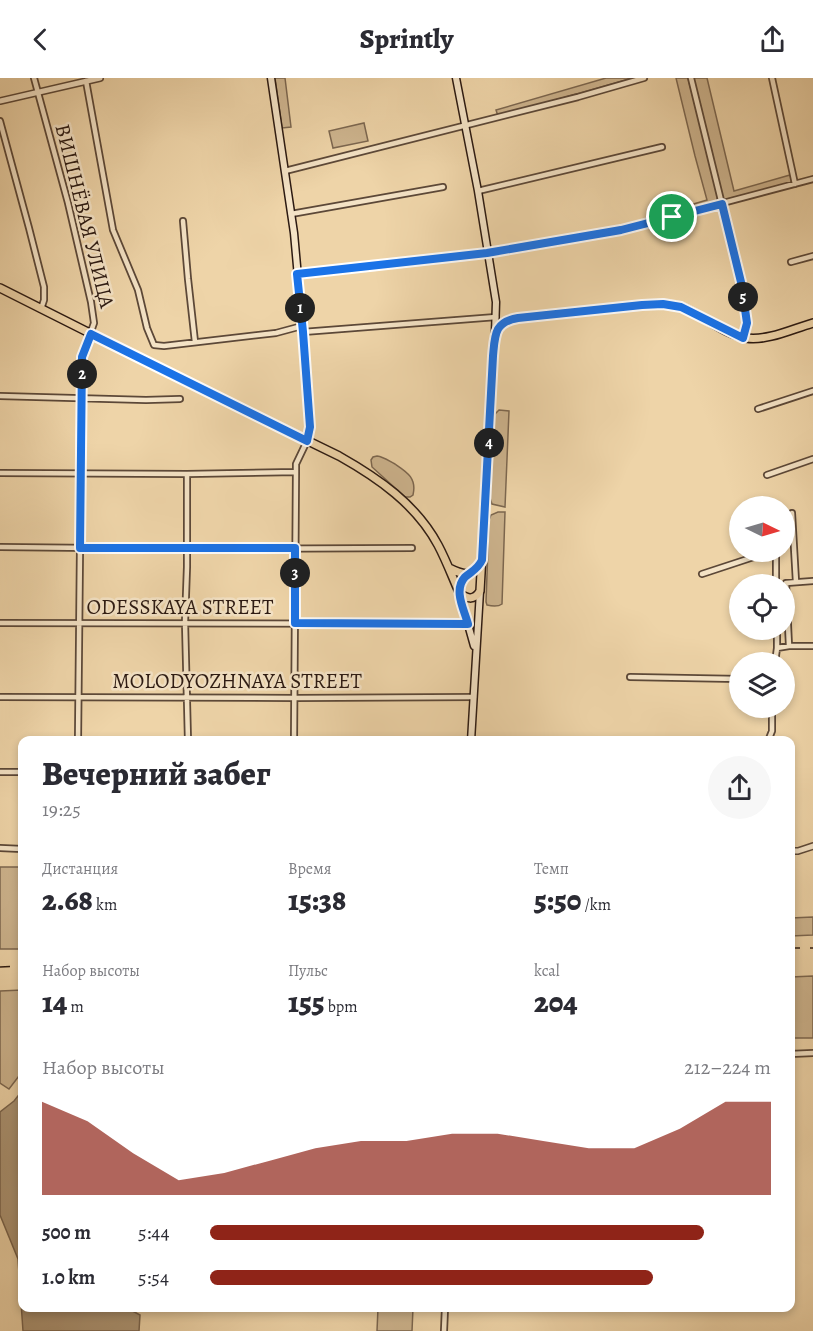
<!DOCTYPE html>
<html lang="ru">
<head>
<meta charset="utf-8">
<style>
  body { margin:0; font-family:Alegreya,serif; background:#f7f7f7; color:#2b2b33; height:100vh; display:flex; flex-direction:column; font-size:22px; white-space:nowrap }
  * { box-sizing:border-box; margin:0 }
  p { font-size:20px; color:#7c7c81 }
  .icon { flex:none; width:33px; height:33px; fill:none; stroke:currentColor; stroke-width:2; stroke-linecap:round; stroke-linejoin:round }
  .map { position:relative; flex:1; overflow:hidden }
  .drawer { position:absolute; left:18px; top:658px; width:777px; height:576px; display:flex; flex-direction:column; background:#fff; border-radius:12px; box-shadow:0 3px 9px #0003 }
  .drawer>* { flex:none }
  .needle { width:39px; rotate:95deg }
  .fabs { position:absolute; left:729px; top:418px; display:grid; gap:12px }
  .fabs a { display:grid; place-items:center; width:66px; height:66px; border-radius:50%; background:#fff; box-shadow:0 3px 9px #0003; font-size:30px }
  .pin { position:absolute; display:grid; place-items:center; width:51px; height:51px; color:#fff; margin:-26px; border:3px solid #fff; border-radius:50%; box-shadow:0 2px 6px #0007 }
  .km { position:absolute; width:30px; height:30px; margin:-15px; border-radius:50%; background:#222; color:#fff; font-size:16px; line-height:30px; text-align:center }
  .round { display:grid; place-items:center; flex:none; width:63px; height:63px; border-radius:32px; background:#f7f7f7 }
  .head { display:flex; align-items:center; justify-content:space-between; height:102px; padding:0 24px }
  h1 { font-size:33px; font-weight:800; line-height:45px }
  .stats { display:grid; grid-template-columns:repeat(3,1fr); gap:9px; height:102px; padding:6px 24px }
  .stats div { display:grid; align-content:center }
  .stats b { font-size:30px; font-weight:800 }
  .stats small { font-size:16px; font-weight:400 }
  .stats p { font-size:16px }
  .chart { height:168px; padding:12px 24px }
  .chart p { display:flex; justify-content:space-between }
  .chart svg { width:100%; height:108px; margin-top:6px; fill:#8f2418; opacity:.7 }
  ul { padding:0 24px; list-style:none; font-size:20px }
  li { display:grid; grid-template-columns:96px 72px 1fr; align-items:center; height:45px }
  li i { height:15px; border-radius:8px; background:#8f2418 }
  header { display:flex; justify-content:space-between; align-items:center; height:78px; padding:0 24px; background:#fff; font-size:27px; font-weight:800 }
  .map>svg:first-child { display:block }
  .green { fill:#cdb48e; stroke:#7c6750; stroke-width:1.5 }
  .water { fill:#ac9575; stroke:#79644d; stroke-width:1.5 }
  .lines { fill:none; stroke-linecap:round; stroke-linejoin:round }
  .minor-casing { stroke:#5c4838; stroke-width:8 }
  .tertiary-casing { stroke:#5c4838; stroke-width:8 }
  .secondary-casing { stroke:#2c1a12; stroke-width:9 }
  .primary-casing { stroke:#2c1a12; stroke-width:10 }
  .minor { stroke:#f4e3c6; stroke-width:4.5 }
  .tertiary { stroke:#f4e3c6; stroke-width:5 }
  .secondary { stroke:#f4e3c6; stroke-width:6 }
  .primary { stroke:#eed4a8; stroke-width:7 }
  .rail { stroke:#2c1a12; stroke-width:1.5; stroke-dasharray:10 10; stroke-linecap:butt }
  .route-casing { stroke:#fff; stroke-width:12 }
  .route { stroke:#1a73e8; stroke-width:8 }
  .labels { text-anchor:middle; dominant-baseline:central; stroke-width:5; stroke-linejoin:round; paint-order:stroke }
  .street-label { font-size:21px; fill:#2c1a12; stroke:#f4e3c6 }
</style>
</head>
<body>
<header><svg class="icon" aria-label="back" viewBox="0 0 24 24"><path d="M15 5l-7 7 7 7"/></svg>Sprintly<svg class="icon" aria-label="share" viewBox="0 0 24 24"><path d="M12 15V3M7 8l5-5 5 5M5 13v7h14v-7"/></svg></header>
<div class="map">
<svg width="813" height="1253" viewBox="0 0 813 1253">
  <rect width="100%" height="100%" fill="#eed4a8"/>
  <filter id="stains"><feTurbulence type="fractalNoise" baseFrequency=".00333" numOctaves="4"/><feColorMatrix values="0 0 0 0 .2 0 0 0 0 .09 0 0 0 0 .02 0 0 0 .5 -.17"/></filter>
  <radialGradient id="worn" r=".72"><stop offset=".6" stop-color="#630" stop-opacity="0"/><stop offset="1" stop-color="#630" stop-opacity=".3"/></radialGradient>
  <path class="green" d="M275,0h10l6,49 -9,1z
    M606,0h27l-135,38 -2,-6z
    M676,0h12l26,100 4,18 -2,7 -54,14 -2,-3 47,-14 -12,-44z
    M693,0h14l27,113 56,-16 2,5 -2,3 -66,17 -1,-1z
    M364,45l4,18 -35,7 -4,-17z
    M499,332l10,1 -4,96 -13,-3 -2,-6 4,-83z
    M377,378c7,1 12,5 18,8 12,8 22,14 18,31l-3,2h-5l-33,-30 -1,-7 2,-3z
    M498,434h7l-3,92c-4,3 -11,2 -15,1l-1,-3 3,-82 2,-5z
    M0,789h22v82h-22z
    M813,839v18l-22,1v-18z
    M813,898v62h-22v-61z
    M22,912v82l-13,17 -9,-6v-92z
    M378,1230h35l-1,23h-35z"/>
  <path class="water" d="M22,1013v217h105l13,7 -1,16h-116l-5,-72 -18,-44v-103l14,-11z"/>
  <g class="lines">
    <g class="minor-casing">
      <path id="minor" d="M34,0l34,125 23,99 3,21 -12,34 -4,384
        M691,0l50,204 6,41 -4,15
        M772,0l23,106
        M86,3l27,149 25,60 9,38 7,17 10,1 112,-13 26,-7
        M0,43l29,107 15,59v13l-3,9
        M285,93l293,-74 66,-19
        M478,113l184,-44
        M291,136l152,-27
        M183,143l5,58 7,63
        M791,184l22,-6
        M297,196l190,-21 134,-23 192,-51
        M303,254l193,-15
        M0,318l146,4 34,-1
        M758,331l55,-18
        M0,395l187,1 109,-2
        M187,396v93l-2,55 3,119
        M767,397l46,-16
        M792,435l4,69
        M0,469l186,2 226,-1
        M776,474v33
        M702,496l67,-22
        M0,545l468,1
        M789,568l-3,-63 27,-2
        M777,570l12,-2h24
        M775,585l2,-15v-18
        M630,599l110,2
        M0,619l295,1 179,-1
        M294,663l2,-269v-8l11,-23
        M768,663l4,-10v-23
        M0,694h22
        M0,770l22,1
        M790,976l23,-1
        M444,1253l1,-23"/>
    </g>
    <g class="tertiary-casing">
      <path id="tertiary" d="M0,23l100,-23
        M790,773h8l15,-5"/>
    </g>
    <g class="secondary-casing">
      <path id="secondary" d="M271,0l23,155 9,99 7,95 -3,14
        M456,0l22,113 18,111 -1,31
        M459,514l15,54
        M471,663l9,-150"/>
    </g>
    <g class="primary-casing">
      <path id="primary" d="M0,210l183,92 156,76c39,22 77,48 99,89 8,15 14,31 21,47 7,7 15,9 21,-1l13,-235c2,-21 1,-34 25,-38l124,-13c14,-1 29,-2 42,3 19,8 42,27 62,30 22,3 46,-9 67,-15
        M449,490c14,7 23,10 32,-6"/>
    </g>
    <use href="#minor" class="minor"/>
    <use href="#tertiary" class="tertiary"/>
    <use href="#secondary" class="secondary"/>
    <use href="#primary" class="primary"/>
    <path class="rail" d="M790,870h23
      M0,889l22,-1"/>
  </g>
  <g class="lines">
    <g class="route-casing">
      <path id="route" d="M722,126l19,78 6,41 -4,15 -62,-31 -18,-3 -21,1 -124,13c-24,4 -23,17 -25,38l-11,204c-4,9 -10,11 -17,17 -12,13 -1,32 3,47l-173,-1v-75h-215l2,-191 9,-23 216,107 3,-14 -7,-95 -6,-58 190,-21 134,-23z"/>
    </g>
    <use href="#route" class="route"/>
  </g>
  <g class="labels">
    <g class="street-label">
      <text transform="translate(85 138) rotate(76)">ВИШНЁВАЯ УЛИЦА</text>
      <text x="180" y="529">ODESSKAYA STREET</text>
      <text x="237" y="603">MOLODYOZHNAYA STREET</text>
    </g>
  </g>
  <rect width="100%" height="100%" filter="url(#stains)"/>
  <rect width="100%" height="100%" fill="url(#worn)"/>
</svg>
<div class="fabs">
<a><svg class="needle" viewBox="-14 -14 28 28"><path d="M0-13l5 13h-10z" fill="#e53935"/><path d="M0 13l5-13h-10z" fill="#7c7c81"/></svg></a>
<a><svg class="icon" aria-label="locate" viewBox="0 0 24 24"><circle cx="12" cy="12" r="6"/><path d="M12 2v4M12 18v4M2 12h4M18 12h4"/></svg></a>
<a><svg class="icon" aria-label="layers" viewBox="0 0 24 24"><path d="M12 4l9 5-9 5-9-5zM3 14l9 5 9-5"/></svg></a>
</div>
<div class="pin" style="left:672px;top:139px;background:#1e9e55"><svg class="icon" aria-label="arrive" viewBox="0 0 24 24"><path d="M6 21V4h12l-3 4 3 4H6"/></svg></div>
<b class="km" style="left:300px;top:230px">1</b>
<b class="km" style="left:82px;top:296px">2</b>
<b class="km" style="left:295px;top:495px">3</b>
<b class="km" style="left:489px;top:365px">4</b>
<b class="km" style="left:743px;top:219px">5</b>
<section class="drawer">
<div class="head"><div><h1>Вечерний забег</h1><p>19:25</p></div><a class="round"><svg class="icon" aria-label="share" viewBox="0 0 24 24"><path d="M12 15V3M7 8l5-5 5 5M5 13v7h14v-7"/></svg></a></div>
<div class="stats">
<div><p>Дистанция</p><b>2.68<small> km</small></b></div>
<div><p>Время</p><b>15:38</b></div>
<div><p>Темп</p><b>5:50<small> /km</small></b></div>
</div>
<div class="stats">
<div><p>Набор высоты</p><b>14<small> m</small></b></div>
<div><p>Пульс</p><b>155<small> bpm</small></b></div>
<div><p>kcal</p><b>204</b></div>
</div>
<div class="chart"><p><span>Набор высоты</span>212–224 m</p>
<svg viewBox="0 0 160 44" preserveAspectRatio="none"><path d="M0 44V6L10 14L20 27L30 38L40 35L50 30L60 25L70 22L80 22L90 19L100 19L110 22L120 25L130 25L140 17L150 6L160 6V44z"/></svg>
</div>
<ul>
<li><b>500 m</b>5:44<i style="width:88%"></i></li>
<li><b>1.0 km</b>5:54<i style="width:79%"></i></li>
</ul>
</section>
</div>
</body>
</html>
